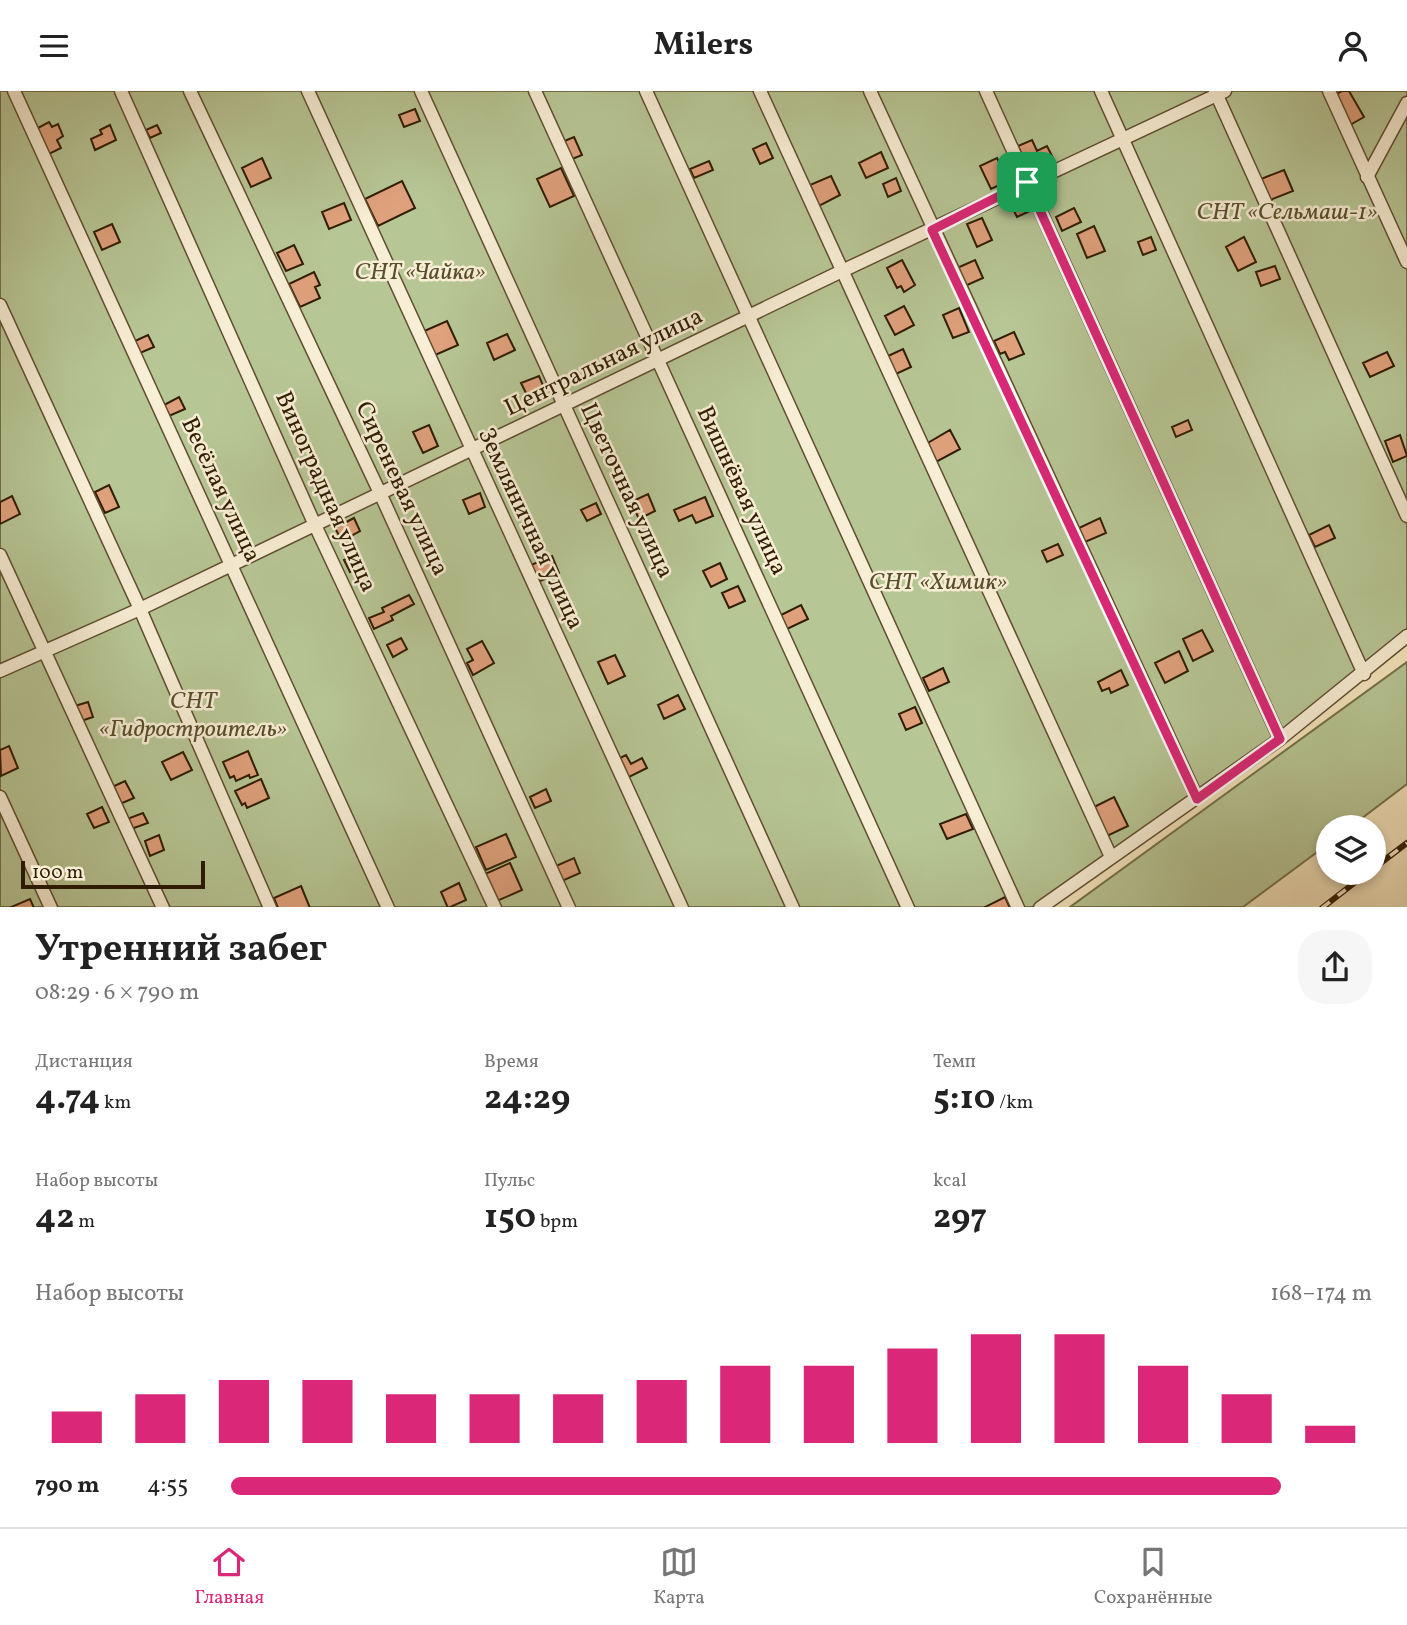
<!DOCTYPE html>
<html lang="ru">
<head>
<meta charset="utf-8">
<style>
  body { margin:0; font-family:Vollkorn,serif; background:#f6f6f6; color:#222; height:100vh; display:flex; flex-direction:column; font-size:26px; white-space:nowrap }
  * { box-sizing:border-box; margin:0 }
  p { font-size:23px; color:#767676 }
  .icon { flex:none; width:38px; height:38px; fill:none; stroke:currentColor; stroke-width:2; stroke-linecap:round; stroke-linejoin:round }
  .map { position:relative; height:816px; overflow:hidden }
  .sheet { display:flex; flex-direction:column; background:#fff; flex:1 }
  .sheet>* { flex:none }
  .controls { position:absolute; left:1316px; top:724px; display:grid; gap:14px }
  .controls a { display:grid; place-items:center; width:70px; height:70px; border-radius:50%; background:#fff; box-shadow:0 4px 10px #0003; font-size:35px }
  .scale { position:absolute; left:21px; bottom:18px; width:184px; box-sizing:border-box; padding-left:7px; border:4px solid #301c00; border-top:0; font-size:19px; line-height:24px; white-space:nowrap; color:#301c00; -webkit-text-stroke:5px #f8eed5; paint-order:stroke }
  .pin { position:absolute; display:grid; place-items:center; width:60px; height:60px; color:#fff; margin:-30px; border-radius:14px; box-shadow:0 4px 10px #0006 }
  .round { display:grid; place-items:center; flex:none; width:74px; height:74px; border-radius:28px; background:#f6f6f6 }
  .head { display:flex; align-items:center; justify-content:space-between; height:119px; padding:0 35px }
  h1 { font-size:38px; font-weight:700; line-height:52px }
  .figures { display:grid; grid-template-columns:repeat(3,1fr); gap:10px; height:119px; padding:7px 35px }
  .figures div { display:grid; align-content:center }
  .figures b { font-size:35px; font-weight:700 }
  .figures small { font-size:19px; font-weight:400 }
  .figures p { font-size:19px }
  .chart { height:196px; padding:14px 35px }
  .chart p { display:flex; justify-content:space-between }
  .chart svg { width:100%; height:126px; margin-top:7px; stroke:#db2777; stroke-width:6 }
  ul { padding:0 35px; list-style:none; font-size:23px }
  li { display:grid; grid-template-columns:112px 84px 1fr; align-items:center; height:52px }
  li i { height:18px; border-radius:9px; background:#db2777 }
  header { display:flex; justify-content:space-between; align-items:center; height:91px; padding:0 35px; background:#fff; font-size:32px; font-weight:700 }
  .dock { display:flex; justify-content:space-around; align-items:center; height:98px; border-top:2px solid #e0e0e0; background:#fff; font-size:19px; color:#767676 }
  .dock a { display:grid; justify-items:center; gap:4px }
  .dock .current { color:#db2777 }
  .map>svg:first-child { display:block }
  .green { fill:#b7c695; stroke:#74714a; stroke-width:2 }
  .building { fill:#dfa17c; stroke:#301c00; stroke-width:2 }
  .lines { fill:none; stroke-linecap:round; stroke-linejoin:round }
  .minor-casing { stroke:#614e30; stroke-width:15 }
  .minor { stroke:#f8eed5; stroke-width:12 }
  .rail-casing { stroke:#301c00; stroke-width:6 }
  .rail { stroke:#f8eed5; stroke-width:3.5; stroke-dasharray:10; stroke-linecap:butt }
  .route-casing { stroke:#fff; stroke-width:14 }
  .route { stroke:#db2777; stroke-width:9 }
  .labels { text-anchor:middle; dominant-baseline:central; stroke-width:5; stroke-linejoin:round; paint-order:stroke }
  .park-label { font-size:24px; font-style:italic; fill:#584f2d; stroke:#f8eed5 }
  .street-label { font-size:24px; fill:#301c00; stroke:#f8eed5 }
</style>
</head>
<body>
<header><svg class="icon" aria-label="menu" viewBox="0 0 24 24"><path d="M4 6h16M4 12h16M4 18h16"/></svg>Milers<svg class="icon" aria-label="person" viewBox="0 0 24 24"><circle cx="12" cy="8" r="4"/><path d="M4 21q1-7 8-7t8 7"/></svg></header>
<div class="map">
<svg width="1407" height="817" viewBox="0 0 1407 817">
  <rect width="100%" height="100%" fill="#f5e5be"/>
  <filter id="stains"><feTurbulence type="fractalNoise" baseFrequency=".00286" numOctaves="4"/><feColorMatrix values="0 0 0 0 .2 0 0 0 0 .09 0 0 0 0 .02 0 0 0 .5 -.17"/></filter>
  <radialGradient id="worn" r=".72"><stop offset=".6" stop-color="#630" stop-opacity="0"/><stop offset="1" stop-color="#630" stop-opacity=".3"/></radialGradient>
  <path class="green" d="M0,0h1407v549l-367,267h-1040z
    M1407,571v122l-58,44h-21v16l-85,63h-173z"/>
  <path class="building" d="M1342,0h7l15,26 -14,8 -16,-29z
    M415,18l5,12 -16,6 -5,-12z
    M49,31l3,5 6,-3 5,12 -6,4 4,8 -12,6 -13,-25z
    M110,34l6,15 -21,10 -4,-11 11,-5 -2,-4z
    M157,34l4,8 -11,5 -4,-8z
    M574,46l8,18 -12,5 -8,-18z
    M1032,49l5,11 10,-5 7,14 -25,11 -11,-25z
    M766,52l7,15 -13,6 -7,-15z
    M881,61l7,16 -22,10 -7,-15z
    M262,67l9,20 -20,9 -9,-19z
    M997,67l11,23 -17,8 -11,-23z
    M709,70l4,9 -19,8 -4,-9z
    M561,77l13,28 -24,11 -13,-28z
    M1284,79l9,21 -23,9 -9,-21z
    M831,85l9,19 -23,12 -7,-14 3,-2 -3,-6z
    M896,87l5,13 -13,6 -5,-13z
    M402,90l13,27 -37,18 -13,-27z
    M1024,107l6,13 -13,6 -6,-12z
    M344,112l7,17 -22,9 -7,-17z
    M1074,117l7,14 -19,9 -6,-14z
    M982,127l10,22 -15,7 -10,-23z
    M112,133l8,18 -18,8 -8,-18z
    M1094,135l11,25 -18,7 -10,-24z
    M1151,146l5,13 -13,5 -5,-13z
    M1244,146l12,25 -18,9 -12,-24z
    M294,154l9,19 -17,7 -9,-18z
    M902,169l13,25 -11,7 -3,-6 -4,2 -10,-20z
    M975,169l8,18 -18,8 -8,-18z
    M1275,175l5,13 -19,7 -5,-14z
    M314,181l6,13 -5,2 5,11 -20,9 -11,-23z
    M904,215l10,19 -19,10 -10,-19z
    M959,217l10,24 -16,6 -10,-23z
    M447,230l11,24 -25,11 -11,-24z
    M1014,241l10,22 -15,6 -4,-8 -5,2 -6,-13z
    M507,243l8,16 -21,10 -7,-17z
    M148,244l6,12 -14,6 -5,-12z
    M903,258l8,18 -15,7 -8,-18z
    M1387,261l7,14 -24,11 -7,-14z
    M539,285l6,14 -17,7 -7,-14z
    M179,306l6,12 -16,7 -5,-11z
    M1188,329l4,10 -16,7 -4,-10z
    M429,334l9,21 -15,7 -10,-21z
    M950,339l10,19 -24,13 -10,-18z
    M1400,344l7,21 -14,6 -8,-21z
    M109,394l10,22 -14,6 -10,-21z
    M480,402l5,14 -16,7 -6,-14z
    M648,403l7,17 -16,8 -8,-17z
    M12,405l8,18 -20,10v-22z
    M705,406l8,19 -17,7 -4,-8 -13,6 -5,-11z
    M596,412l5,11 -14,7 -6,-11z
    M354,427l6,13 -18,10 -7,-13z
    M1100,427l6,15 -21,9 -6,-14z
    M1329,434l6,13 -20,9 -6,-12z
    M1058,453l5,11 -16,7 -5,-11z
    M353,465l6,12 -9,4 -6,-12z
    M552,465l7,17 -21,9 -7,-17z
    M720,472l7,16 -16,8 -8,-16z
    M738,495l7,15 -16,7 -7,-15z
    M409,504l5,9 -23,12 2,4 -19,9 -5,-11 15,-6 -2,-4z
    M801,514l7,14 -23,11 -6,-14z
    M1202,539l11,21 -20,10 -10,-22z
    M401,547l6,11 -14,8 -6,-12z
    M482,550l12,22 -21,12 -6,-12 6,-3 -6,-11z
    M1179,560l9,20 -23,12 -10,-20z
    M615,564l10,21 -17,8 -10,-22z
    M943,577l6,14 -20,9 -6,-13z
    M1121,579l7,15 -17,8 -2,-5 -7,3 -4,-9z
    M678,604l7,14 -21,10 -6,-14z
    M88,611l5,15 -12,4 -6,-15z
    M915,616l7,16 -16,7 -7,-16z
    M9,655l9,22 -17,8 -1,-26z
    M248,660l10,24 -8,3 -1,-3 -13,6 -2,-5 -4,2 -7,-16z
    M183,661l9,18 -21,10 -9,-18z
    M626,664l5,9 11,-6 5,10 -20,10 -9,-19z
    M261,688l8,19 -22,10 -2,-5 -3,2 -7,-14z
    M125,690l9,17 -14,6 -8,-17z
    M546,698l5,12 -16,7 -5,-11z
    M1114,706l14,29 -21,10 -13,-29z
    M102,716l7,15 -15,6 -7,-14z
    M143,722l5,10 -17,6 -4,-10z
    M966,723l7,15 -26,10 -7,-15z
    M506,743l10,23 -30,13 -10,-23z
    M159,744l5,15 -14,6 -5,-15z
    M574,767l6,15 -18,8 -6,-15z
    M510,772l12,27 -25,11 -12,-27z
    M459,792l7,17 -18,8 -7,-16z
    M301,795l9,22h-32l-4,-10z
    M1005,806l5,11h-25v-1z
    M30,808l4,9h-25z"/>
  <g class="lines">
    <g class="minor-casing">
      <path id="minor" d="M14,0l374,817
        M121,0l193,432 181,385
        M190,0l190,402 189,415
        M308,0l374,817
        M421,0l372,817
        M535,0l373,817
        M646,0l372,817
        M760,0l351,766
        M870,0l327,707
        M986,0l294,648
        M1101,0l263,583
        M1215,0l192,425
        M1329,0l78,171
        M1367,86l40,-74
        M0,214l140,304 130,299
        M0,464l163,353
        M0,580l140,-62 702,-338 383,-180
        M0,706l51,111
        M1040,817l240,-169 127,-103"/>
    </g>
    <use href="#minor" class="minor"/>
    <g class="rail-casing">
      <path id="rail" d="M1374,777l33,-25
        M1322,817l45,-35"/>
    </g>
    <use href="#rail" class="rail"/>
  </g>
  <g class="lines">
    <g class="route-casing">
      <path id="route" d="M1027,91l253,557 -83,60 -265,-569z"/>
    </g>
    <use href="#route" class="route"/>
  </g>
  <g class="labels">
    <g class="park-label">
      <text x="1287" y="122">СНТ «Сельмаш-1»</text>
      <text x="420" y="182">СНТ «Чайка»</text>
      <text x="938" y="492">СНТ «Химик»</text>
      <text x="193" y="611">СНТ<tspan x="193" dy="28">«Гидростроитель»</tspan></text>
    </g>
    <g class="street-label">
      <text transform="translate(604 272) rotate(-26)">Центральная улица</text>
      <text transform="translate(401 398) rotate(65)">Сиреневая улица</text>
      <text transform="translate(220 399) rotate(65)">Весёлая улица</text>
      <text transform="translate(626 400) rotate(65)">Цветочная улица</text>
      <text transform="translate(741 400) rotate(65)">Вишнёвая улица</text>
      <text transform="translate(325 401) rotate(66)">Виноградная улица</text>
      <text transform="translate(530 438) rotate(65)">Земляничная улица</text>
    </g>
  </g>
  <rect width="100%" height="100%" filter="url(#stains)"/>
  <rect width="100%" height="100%" fill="url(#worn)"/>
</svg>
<div class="controls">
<a><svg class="icon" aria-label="layers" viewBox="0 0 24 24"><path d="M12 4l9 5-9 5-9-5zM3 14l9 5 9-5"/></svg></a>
</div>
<div class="scale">100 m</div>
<div class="pin" style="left:1027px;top:91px;background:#1e9e55"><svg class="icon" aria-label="arrive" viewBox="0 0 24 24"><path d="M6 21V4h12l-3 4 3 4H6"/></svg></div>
</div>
<section class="sheet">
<div class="head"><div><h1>Утренний забег</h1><p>08:29 · 6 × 790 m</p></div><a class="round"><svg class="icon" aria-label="share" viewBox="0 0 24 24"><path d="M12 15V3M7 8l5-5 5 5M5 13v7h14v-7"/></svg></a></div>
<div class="figures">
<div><p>Дистанция</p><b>4.74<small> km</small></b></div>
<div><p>Время</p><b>24:29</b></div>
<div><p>Темп</p><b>5:10<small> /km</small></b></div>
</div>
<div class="figures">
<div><p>Набор высоты</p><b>42<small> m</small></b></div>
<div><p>Пульс</p><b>150<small> bpm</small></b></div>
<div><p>kcal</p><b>297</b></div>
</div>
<div class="chart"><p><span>Набор высоты</span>168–174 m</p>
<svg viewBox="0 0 160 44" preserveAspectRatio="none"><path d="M5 44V33M15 44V27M25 44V22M35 44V22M45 44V27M55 44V27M65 44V27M75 44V22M85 44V17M95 44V17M105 44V11M115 44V6M125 44V6M135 44V17M145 44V27M155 44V38"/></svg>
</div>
<ul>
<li><b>790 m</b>4:55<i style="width:92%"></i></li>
</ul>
</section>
<nav class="dock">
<a class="current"><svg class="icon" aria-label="home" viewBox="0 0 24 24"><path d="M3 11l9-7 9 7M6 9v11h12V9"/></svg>Главная</a>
<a><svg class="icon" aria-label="map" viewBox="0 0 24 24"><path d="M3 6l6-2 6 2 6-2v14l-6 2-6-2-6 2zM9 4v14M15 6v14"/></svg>Карта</a>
<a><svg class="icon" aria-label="saved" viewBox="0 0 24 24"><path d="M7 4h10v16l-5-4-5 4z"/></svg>Сохранённые</a>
</nav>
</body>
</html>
